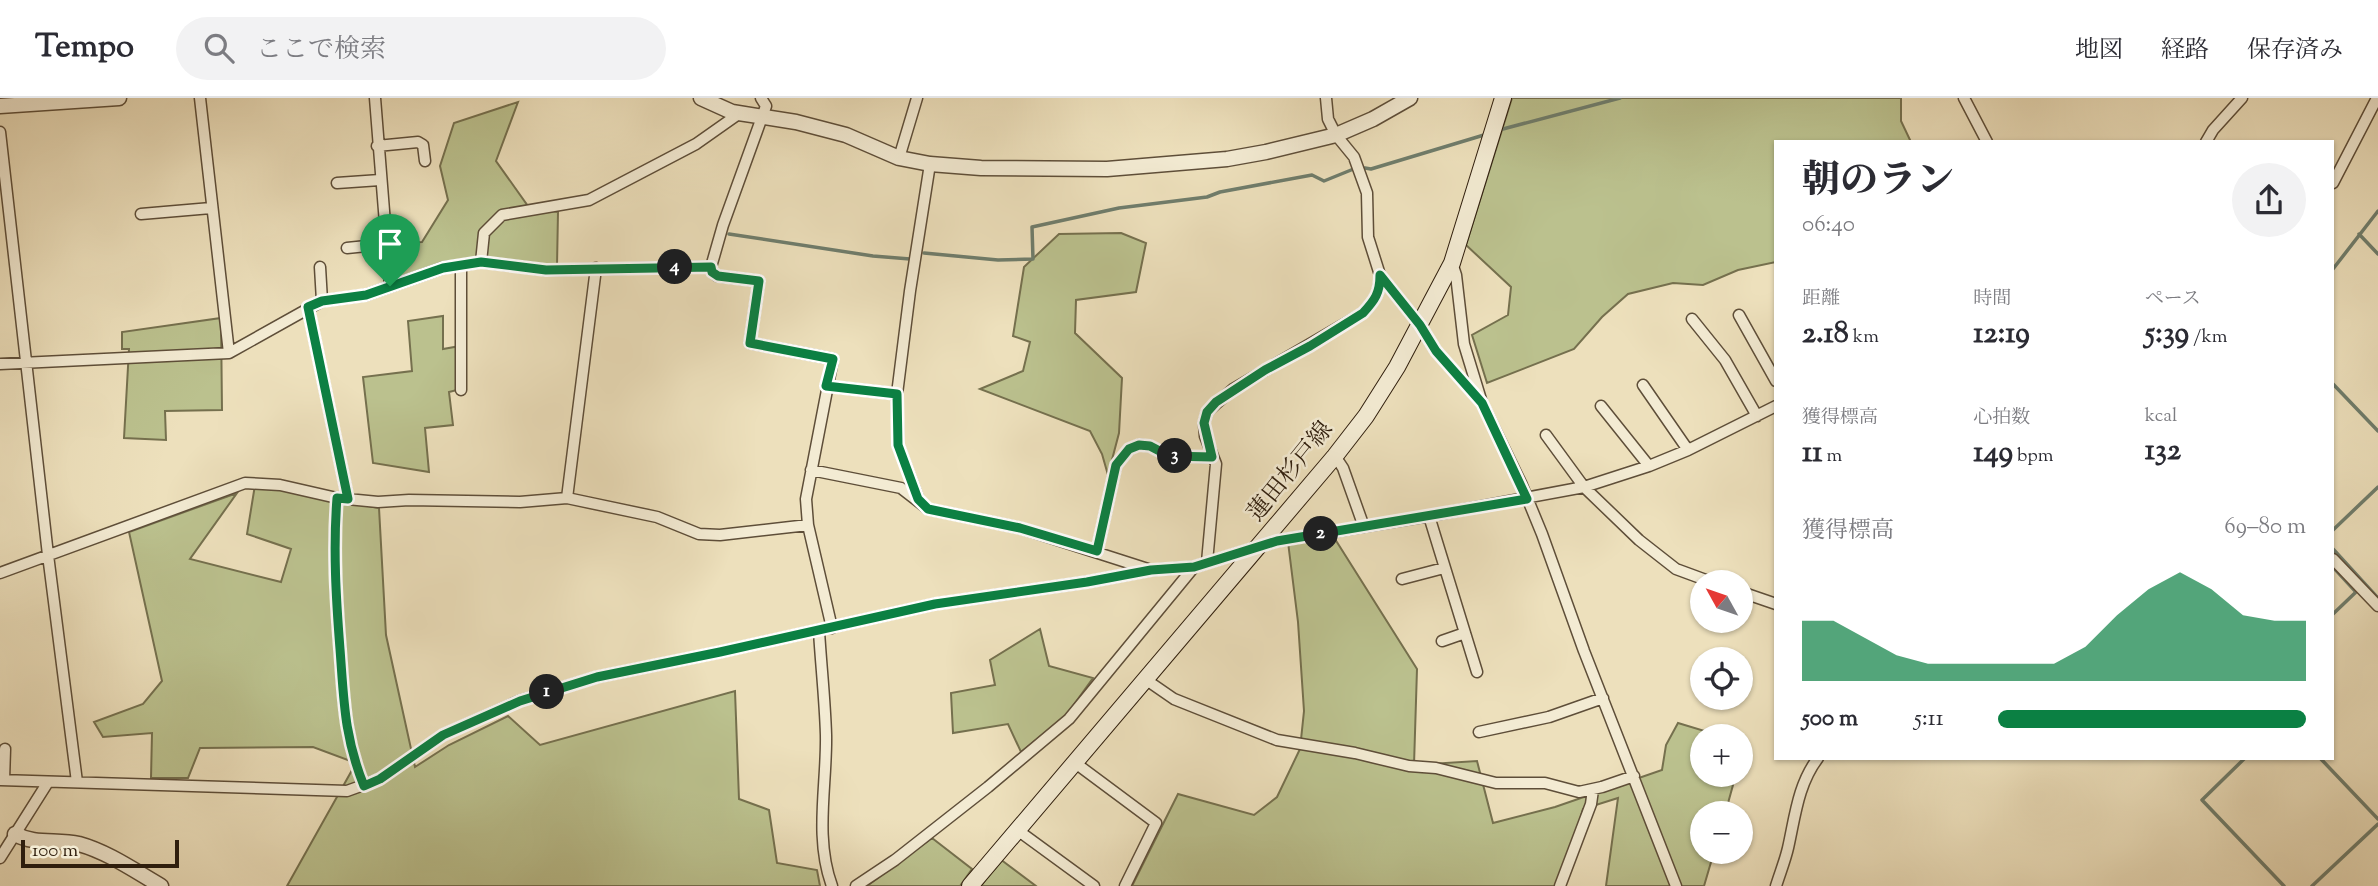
<!DOCTYPE html>
<html lang="ja">
<head>
<meta charset="utf-8">
<style>
  body { margin:0; font-family:"Sorts Mill Goudy","Noto Serif JP",serif; background:#f2f2f3; color:#2b2b33; height:100vh; display:flex; flex-direction:column; font-size:26px; white-space:nowrap }
  * { box-sizing:border-box; margin:0 }
  p { font-size:23px; color:#7c7c81 }
  .icon { flex:none; width:38px; height:38px; fill:none; stroke:currentColor; stroke-width:2; stroke-linecap:round; stroke-linejoin:round }
  .map { position:relative; flex:1; overflow:hidden }
  .drawer { position:absolute; left:1774px; top:42px; width:560px; height:620px; display:flex; flex-direction:column; background:#fff; border-radius:0px; box-shadow:0 2px 5px #0004 }
  .drawer>* { flex:none }
  .needle { width:46px; rotate:310deg }
  .fabs { position:absolute; left:1690px; top:472px; display:grid; gap:14px }
  .fabs a { display:grid; place-items:center; width:63px; height:63px; border-radius:50%; background:#fff; box-shadow:0 2px 5px #0004; font-size:35px }
  .scale { position:absolute; left:21px; bottom:18px; width:158px; box-sizing:border-box; padding-left:7px; border:4px solid #2f1e0d; border-top:0; font-size:19px; line-height:24px; white-space:nowrap; color:#2f1e0d; -webkit-text-stroke:5px #f3ebd3; paint-order:stroke }
  .pin { position:absolute; display:grid; place-items:center; width:60px; height:60px; color:#fff; margin:-72px -30px; border-radius:50% 50% 50% 0; rotate:-45deg; box-shadow:0 0 7px #0007 }
  .pin .icon { rotate:45deg }
  .km { position:absolute; width:35px; height:35px; margin:-18px; border-radius:50%; background:#222; color:#fff; font-size:19px; line-height:35px; text-align:center }
  .round { display:grid; place-items:center; flex:none; width:74px; height:74px; border-radius:37px; background:#f2f2f3 }
  .overview { display:flex; align-items:center; justify-content:space-between; height:119px; padding:0 28px }
  h1 { font-size:38px; font-weight:800; line-height:52px }
  .figures { display:grid; grid-template-columns:repeat(3,1fr); gap:10px; height:119px; padding:7px 28px }
  .figures div { display:grid; align-content:center }
  .figures b { font-size:30px; font-weight:800 }
  .figures small { font-size:19px; font-weight:400 }
  .figures p { font-size:19px }
  .chart { height:196px; padding:14px 28px }
  .chart p { display:flex; justify-content:space-between }
  .chart svg { width:100%; height:126px; margin-top:7px; fill:#0b8043; opacity:.7 }
  ul { padding:0 28px; list-style:none; font-size:23px }
  li { display:grid; grid-template-columns:112px 84px 1fr; align-items:center; height:52px }
  li i { height:18px; border-radius:9px; background:#0b8043 }
  header { display:flex; align-items:center; gap:42px; box-sizing:border-box; height:98px; padding:0 35px; background:#fff; border-bottom:2px solid #e1e1e2 }
  header strong { font-size:33px }
  nav { display:flex; gap:38px; margin-inline-start:auto; font-size:24px }
  .search { width:490px; height:63px; background:#f2f2f3; display:flex; align-items:center; gap:18px; box-sizing:border-box; padding:0 24px; border-radius:38px; color:#7c7c81; font-size:26px }
  .map>svg:first-child { display:block }
  .green { fill:#bbc18e; stroke:#75704e; stroke-width:2 }
  .lines { fill:none; stroke-linecap:round; stroke-linejoin:round }
  .stream { stroke:#6f7d6c; stroke-width:3.5 }
  .minor-casing { stroke:#5e4e39; stroke-width:13 }
  .tertiary-casing { stroke:#5e4e39; stroke-width:17 }
  .secondary-casing { stroke:#2f1e0d; stroke-width:18 }
  .minor { stroke:#f3ebd3; stroke-width:10 }
  .tertiary { stroke:#f3ebd3; stroke-width:14 }
  .secondary { stroke:#f3ebd3; stroke-width:16 }
  .route-casing { stroke:#fff; stroke-width:14 }
  .route { stroke:#0b8043; stroke-width:9 }
  .labels { text-anchor:middle; dominant-baseline:central; stroke-width:5; stroke-linejoin:round; paint-order:stroke }
  .street-label { font-size:24px; fill:#2f1e0d; stroke:#f3ebd3 }
</style>
</head>
<body>
<header>
<strong>Tempo</strong>
<div class="search"><svg class="icon" aria-label="search" viewBox="0 0 24 24"><circle cx="10" cy="10" r="6"/><path d="M15 15l6 6"/></svg>ここで検索</div>
<nav><a>地図</a><a>経路</a><a>保存済み</a></nav>
</header>
<div class="map">
<svg width="2378" height="788" viewBox="0 0 2378 788">
  <rect width="100%" height="100%" fill="#ede0bc"/>
  <filter id="stains"><feTurbulence type="fractalNoise" baseFrequency=".00286" numOctaves="4"/><feColorMatrix values="0 0 0 0 .2 0 0 0 0 .09 0 0 0 0 .02 0 0 0 .5 -.17"/></filter>
  <radialGradient id="worn" r=".72"><stop offset=".6" stop-color="#630" stop-opacity="0"/><stop offset="1" stop-color="#630" stop-opacity=".3"/></radialGradient>
  <path class="green" d="M1512,0h389v23l10,21h-135v120l-38,8 -35,15 -30,-2 -45,11 -26,23 -28,32 -87,34 -15,-48 36,-20 3,-28 -45,-42z
    M518,4l-22,59 32,45 30,6 -1,54 -71,-7 -44,3 -49,18 -4,-36 33,-2 26,-42 -8,-34 14,-43z
    M1121,135l25,10 -10,49 -60,8 -1,33 47,45 -3,55 -11,42 -6,-21 -12,-23 -110,-42 43,-18 7,-29 -17,-6 11,-69 35,-33z
    M443,218v33l17,-3 1,43 -12,3 4,33 -28,3 4,44 -56,-9 -10,-86 49,-6 -4,-50z
    M221,220l1,92 -57,1 1,29 -42,-2 5,-89h-7v-17z
    M255,387l124,23 7,127 29,132 34,-22 59,-29 32,29 195,-54 4,108 30,11 8,53 40,7 3,16h-533l69,-123 -43,-16 -113,1 -12,30h-37l1,-45 -49,4 -9,-15 49,-18 19,-23 -33,-149 108,-39 -47,66 91,23 10,-33 -44,-15z
    M1335,441l82,130 -3,96 63,-4 16,62 62,-16 107,-37 4,-25 12,-22 30,9 2,5h-7v38h25l5,10 -8,29h-22v38h11l-10,34h-98l12,-88 -35,11 -22,77h-429l46,-92 76,21 23,-18 23,-48 4,-38 -6,-89 -10,-80z
    M1040,531l9,37 44,12 -28,39 -44,35 -13,-28 -55,9 -2,-40 44,-8 -5,-25z
    M932,740l40,31 -12,17h-93z
    M1000,761l36,27h-55z"/>
  <g class="lines">
    <path class="stream" d="M1503,31l117,-31
      M1365,70l6,1 113,-34
      M729,136l144,22 37,3
      M2359,136l19,20
      M924,155l74,7 35,-1 -1,-32 87,-19 88,-11 13,-5 92,-17 12,6 32,-13
      M2333,171l45,-58
      M2333,286l45,47
      M2333,432l45,-43
      M2333,451l45,49
      M2333,469l23,25 -23,22
      M2245,660l-43,42 82,86
      M2320,660l58,61
      M2312,788l66,-62"/>
    <g class="minor-casing">
      <path id="minor" d="M200,0l29,255
        M375,0l15,188
        M761,0l5,8 -43,119 -12,42 1,5 5,4 42,5 -9,62 83,16 -27,140 2,26 24,103
        M1326,0l2,21 8,16 18,22 13,36 1,44 12,38 40,50 16,26 44,50
        M1964,0l23,44
        M0,34l48,423 29,227
        M2206,44l7,-12 29,-32
        M377,48l41,-4 5,3 2,16
        M899,60l18,-60
        M337,85l43,-3
        M2333,85l44,-85
        M141,116l70,-6
        M347,150l39,-4
        M481,164l3,-29 18,-18 87,-15 107,-56 44,-31
        M1452,165l4,12 8,69 18,59 39,80 21,51 42,117 92,235
        M461,167v125
        M320,169l2,34
        M308,209l40,192
        M1739,217l37,66
        M1692,221l33,41 32,56
        M0,266l229,-11 93,-52 44,-6 77,-27 38,-6 65,8 165,-3
        M1643,287l45,65
        M826,288l71,8
        M1601,308l48,60
        M1546,337l38,52 55,53 37,29 38,14
        M1335,358l8,12 21,59
        M811,372l90,18 27,21 92,19 131,42
        M337,400c-4,51 -1,100 3,151 4,52 4,87 24,137
        M567,400l29,-230
        M918,400l-20,-53 -1,-51 13,-103 20,-127
        M1429,418l48,156
        M1097,453l19,-86 13,-16 10,-4 11,1 19,10 43,1
        M2333,461l45,47
        M1207,464l9,-98 -11,-28 -1,-13 3,-11 26,-23 130,-76c12,-13 17,-20 17,-38
        M0,475l245,-90 35,2 57,13 41,4 31,-2 111,2 47,-4 90,19 42,17 21,1 88,-10
        M1402,481l42,-11
        M1741,494l35,12
        M819,533c2,34 6,69 7,104 1,50 -12,102 6,151
        M1442,543l23,-8
        M1145,581l29,20 103,41 78,13 54,13 27,2 60,15h49l34,9 23,-5 32,-11
        M1479,634l70,-15 54,-19
        M1074,664l82,61 -31,63
        M0,682l347,11 33,-12 63,-44 76,-34 78,-24 123,-25 215,-48 152,-22 64,-12 43,-3 83,-26 152,-25 155,-29 65,-21 39,-16 88,-44
        M4,682l1,-31
        M1016,731l78,57
        M0,760l48,-76
        M856,788l39,-26 93,-73 81,-68 125,-152
        M1560,788l31,-82 2,-14
        M1776,788c4,-13 9,-25 12,-38 7,-31 10,-64 30,-90"/>
    </g>
    <g class="tertiary-casing">
      <path id="tertiary" d="M701,0l31,14 64,10 50,13 53,23 31,6 51,4 126,1 120,-10 39,-7 70,-17 37,-16 37,-21
        M0,8l119,-8
        M15,736c20,11 42,5 64,10 29,8 56,27 82,42"/>
    </g>
    <g class="secondary-casing">
      <path id="secondary" d="M970,788l365,-430 31,-40 31,-49 55,-104 51,-165"/>
    </g>
    <use href="#minor" class="minor"/>
    <use href="#tertiary" class="tertiary"/>
    <use href="#secondary" class="secondary"/>
  </g>
  <g class="lines">
    <g class="route-casing">
      <path id="route" d="M481,164l65,8 165,-3 1,5 6,4 41,5 -9,62 83,16 -7,27 71,8 1,51 20,54 10,10 92,19 77,23 19,-86 13,-16 10,-4 11,1 19,10 43,1 -8,-34 3,-11 9,-10 49,-32 45,-24 53,-33c12,-13 17,-20 17,-38l40,50 16,26 46,52 45,96 -250,42 -83,26 -43,3 -64,12 -152,22 -215,48 -123,25 -77,24 -77,34 -63,44 -16,7c-20,-50 -20,-85 -24,-137 -4,-51 -7,-100 -3,-151l11,1 -40,-192 14,-6 44,-6 77,-27z"/>
    </g>
    <use href="#route" class="route"/>
  </g>
  <g class="labels">
    <g class="street-label">
      <text transform="translate(1291 374) rotate(-51)">蓮田杉戸線</text>
    </g>
  </g>
  <rect width="100%" height="100%" filter="url(#stains)"/>
  <rect width="100%" height="100%" fill="url(#worn)"/>
</svg>
<div class="fabs">
<a><svg class="needle" viewBox="-14 -14 28 28"><path d="M0-13l5 13h-10z" fill="#e53935"/><path d="M0 13l5-13h-10z" fill="#7c7c81"/></svg></a>
<a><svg class="icon" aria-label="locate" viewBox="0 0 24 24"><circle cx="12" cy="12" r="6"/><path d="M12 2v4M12 18v4M2 12h4M18 12h4"/></svg></a>
<a>+</a>
<a>−</a>
</div>
<div class="scale">100 m</div>
<div class="pin" style="left:390px;top:188px;background:#1e9e55"><svg class="icon" aria-label="arrive" viewBox="0 0 24 24"><path d="M6 21V4h12l-3 4 3 4H6"/></svg></div>
<b class="km" style="left:547px;top:594px">1</b>
<b class="km" style="left:1321px;top:436px">2</b>
<b class="km" style="left:1175px;top:358px">3</b>
<b class="km" style="left:675px;top:169px">4</b>
<section class="drawer">
<div class="overview"><div><h1>朝のラン</h1><p>06:40</p></div><a class="round"><svg class="icon" aria-label="share" viewBox="0 0 24 24"><path d="M12 15V3M7 8l5-5 5 5M5 13v7h14v-7"/></svg></a></div>
<div class="figures">
<div><p>距離</p><b>2.18<small> km</small></b></div>
<div><p>時間</p><b>12:19</b></div>
<div><p>ペース</p><b>5:39<small> /km</small></b></div>
</div>
<div class="figures">
<div><p>獲得標高</p><b>11<small> m</small></b></div>
<div><p>心拍数</p><b>149<small> bpm</small></b></div>
<div><p>kcal</p><b>132</b></div>
</div>
<div class="chart"><p><span>獲得標高</span>69–80 m</p>
<svg viewBox="0 0 160 44" preserveAspectRatio="none"><path d="M0 44V23L10 23L20 29L30 35L40 38L50 38L60 38L70 38L80 38L90 32L100 21L110 12L120 6L130 12L140 21L150 23L160 23V44z"/></svg>
</div>
<ul>
<li><b>500 m</b>5:11<i style="width:100%"></i></li>
</ul>
</section>
</div>
</body>
</html>
